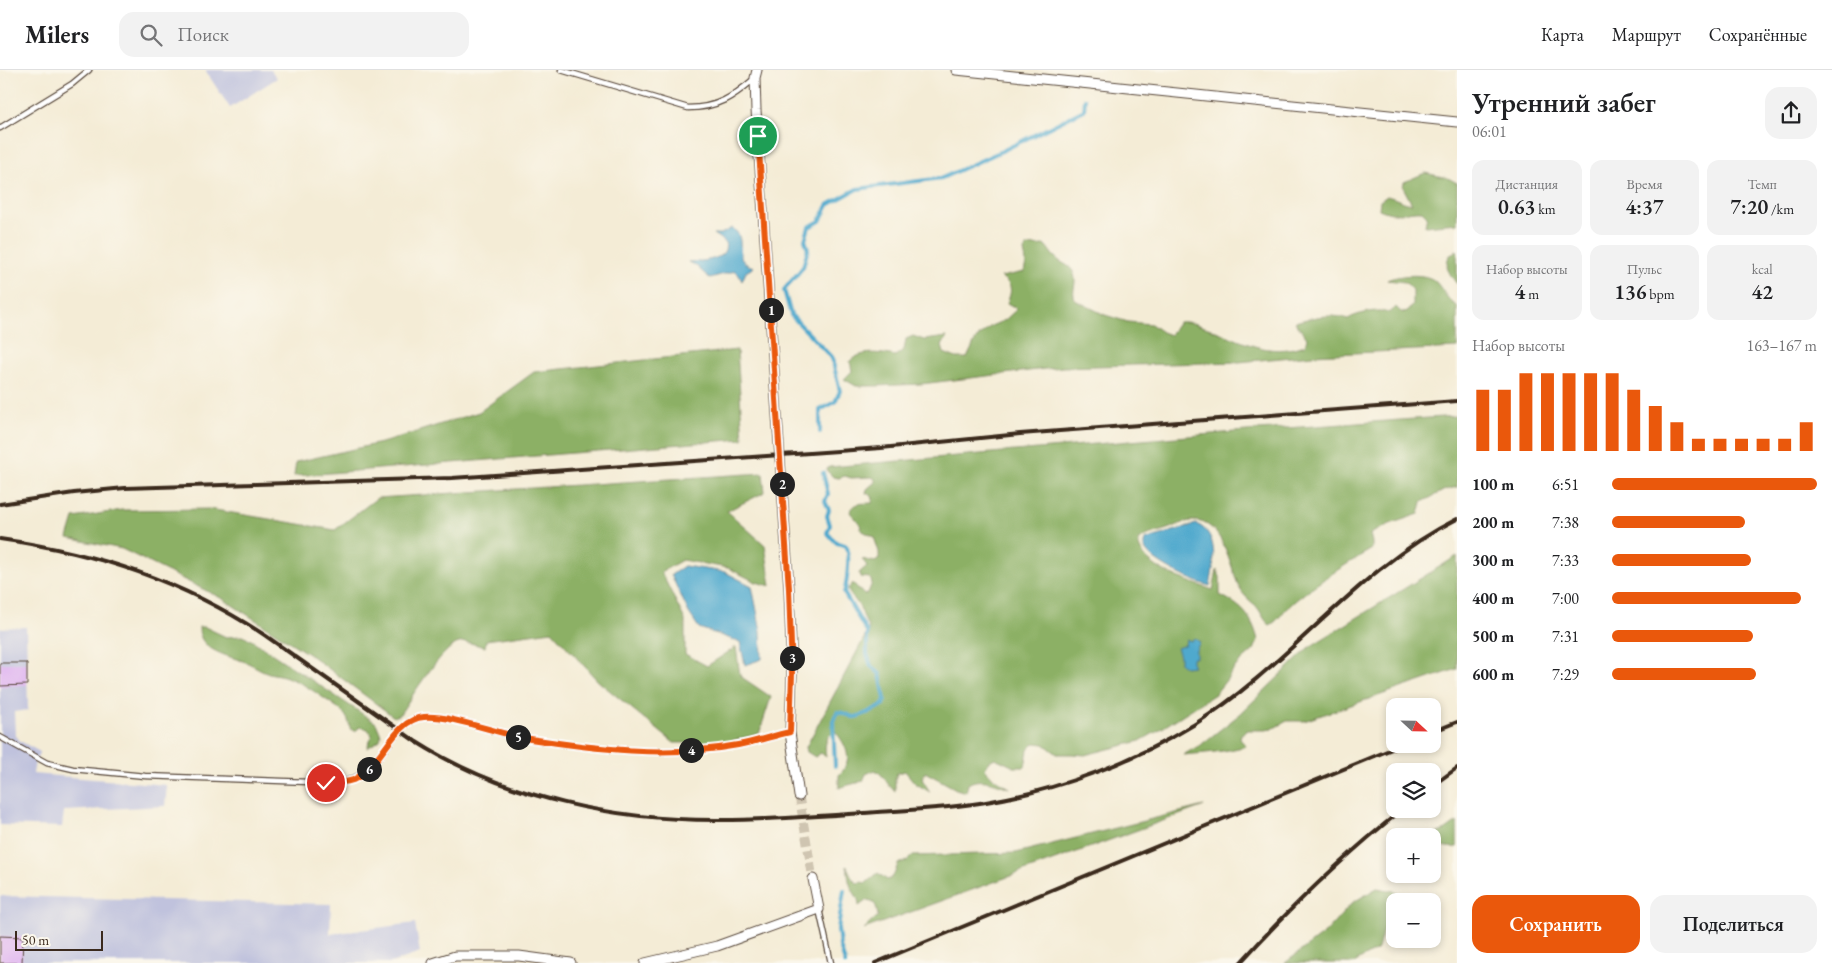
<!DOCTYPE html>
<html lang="ru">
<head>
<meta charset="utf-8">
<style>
  body { margin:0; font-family:"EB Garamond",serif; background:#f2f2f2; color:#202124; height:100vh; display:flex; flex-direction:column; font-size:19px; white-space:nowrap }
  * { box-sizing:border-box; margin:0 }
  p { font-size:16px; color:#757577 }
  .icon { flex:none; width:28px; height:28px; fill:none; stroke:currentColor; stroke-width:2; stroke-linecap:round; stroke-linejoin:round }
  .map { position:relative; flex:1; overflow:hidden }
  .details { display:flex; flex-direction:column; background:#fff; width:375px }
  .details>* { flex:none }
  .needle { width:32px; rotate:112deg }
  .tools { position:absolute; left:1386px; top:628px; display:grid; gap:10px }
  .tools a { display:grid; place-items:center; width:55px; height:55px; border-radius:10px; background:#fff; box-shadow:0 2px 8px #0003; font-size:25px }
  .scale { position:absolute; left:15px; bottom:12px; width:88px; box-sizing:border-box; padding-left:5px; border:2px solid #3b2a1e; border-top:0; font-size:14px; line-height:18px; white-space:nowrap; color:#3b2a1e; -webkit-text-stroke:4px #fbf7ec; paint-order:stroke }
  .pin { position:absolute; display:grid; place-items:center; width:42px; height:42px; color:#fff; margin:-21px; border:2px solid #fff; border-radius:50%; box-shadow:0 1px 5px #0007 }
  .km { position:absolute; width:25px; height:25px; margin:-12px; border-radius:50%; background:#222; color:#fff; font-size:14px; line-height:25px; text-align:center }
  .round { display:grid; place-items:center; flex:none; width:52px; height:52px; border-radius:15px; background:#f2f2f2 }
  .headline { display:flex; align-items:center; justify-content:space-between; height:85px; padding:0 15px }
  h1 { font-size:28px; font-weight:600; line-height:38px }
  .stats { display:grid; grid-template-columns:repeat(3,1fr); gap:8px; height:85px; padding:5px 15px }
  .stats div { display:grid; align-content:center; border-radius:12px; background:#f2f2f2; text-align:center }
  .stats b { font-size:21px; font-weight:600 }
  .stats small { font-size:14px; font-weight:400 }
  .stats p { font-size:14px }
  .chart { height:140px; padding:10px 15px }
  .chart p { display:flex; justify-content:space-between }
  .chart svg { width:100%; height:90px; margin-top:5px; stroke:#ea580c; stroke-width:6 }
  .button { display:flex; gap:10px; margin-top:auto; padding:10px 15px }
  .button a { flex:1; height:58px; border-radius:15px; background:#ea580c; color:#fff; font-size:20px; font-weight:600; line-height:58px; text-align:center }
  .button a+a { background:#f2f2f2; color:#202124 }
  ul { padding:0 15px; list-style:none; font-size:16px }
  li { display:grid; grid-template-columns:80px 60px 1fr; align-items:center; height:38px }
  li i { height:12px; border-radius:6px; background:#ea580c }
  header { display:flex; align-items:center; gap:30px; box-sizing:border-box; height:70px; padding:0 25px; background:#fff; border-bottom:1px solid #e0e0e0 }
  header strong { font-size:24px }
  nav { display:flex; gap:28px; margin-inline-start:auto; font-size:18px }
  .search { width:350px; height:45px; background:#f2f2f2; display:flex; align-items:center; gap:12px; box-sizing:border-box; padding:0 18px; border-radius:15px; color:#757577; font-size:19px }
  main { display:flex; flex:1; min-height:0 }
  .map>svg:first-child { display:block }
  .industrial { fill:#c0c2dd }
  .forest { fill:#8cb065; stroke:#646d42 }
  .water { fill:#4fa9cd; stroke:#456a76 }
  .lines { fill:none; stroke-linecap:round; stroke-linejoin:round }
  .stream { stroke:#4fa9cd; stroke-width:4 }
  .building { fill:#dcacf1 }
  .street-tunnel { stroke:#cfc5b1; stroke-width:9; stroke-dasharray:9 4.5; stroke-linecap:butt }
  .lane-casing { stroke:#57473a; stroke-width:7 }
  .street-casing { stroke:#57473a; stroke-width:11 }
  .lane { stroke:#fff; stroke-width:4.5 }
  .street { stroke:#fff; stroke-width:9 }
  .rail { stroke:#3b2a1e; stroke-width:4 }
  .route-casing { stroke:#fff; stroke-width:10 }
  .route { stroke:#ea580c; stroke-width:6 }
</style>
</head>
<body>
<header>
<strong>Milers</strong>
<div class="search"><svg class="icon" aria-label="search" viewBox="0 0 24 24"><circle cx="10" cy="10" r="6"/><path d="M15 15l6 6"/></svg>Поиск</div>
<nav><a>Карта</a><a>Маршрут</a><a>Сохранённые</a></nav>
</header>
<main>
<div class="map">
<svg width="1457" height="893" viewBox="0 0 1457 893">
  <rect width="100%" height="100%" fill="#fbf7ec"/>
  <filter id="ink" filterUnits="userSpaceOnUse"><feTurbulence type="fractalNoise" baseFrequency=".02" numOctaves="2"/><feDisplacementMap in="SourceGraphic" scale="10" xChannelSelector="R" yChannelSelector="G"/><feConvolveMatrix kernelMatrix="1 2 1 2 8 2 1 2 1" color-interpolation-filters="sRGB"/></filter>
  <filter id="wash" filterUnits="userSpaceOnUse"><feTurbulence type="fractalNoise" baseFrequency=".0096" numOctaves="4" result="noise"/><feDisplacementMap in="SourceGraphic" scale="20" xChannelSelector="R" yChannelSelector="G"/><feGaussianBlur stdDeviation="1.12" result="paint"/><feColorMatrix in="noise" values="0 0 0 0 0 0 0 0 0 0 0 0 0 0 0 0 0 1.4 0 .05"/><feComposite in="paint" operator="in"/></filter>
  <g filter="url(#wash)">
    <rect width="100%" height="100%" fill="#f4ecd6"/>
    <path class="industrial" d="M205,0h66l6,8 -47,30z
      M26,557l2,83 -14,2 1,22 5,7 20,11 -5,10 -2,12 134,11 -2,21 -101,5 -2,16 -62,-2v-197z
      M0,826l331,8 -1,30 85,-11 5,30 -29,10h-391z"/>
    <path class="forest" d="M1425,103l23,5 9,5v40l-32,3 2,-10 -5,-5c-19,-1 -22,7 -43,-2l1,-8 7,-5c9,2 16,7 25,8l-9,-17 1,-5z
      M1045,175c4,4 6,9 10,12 8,9 19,7 20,23 0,9 -3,10 0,20l30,15 23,7 23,2 11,8 8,3 9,-13c11,-1 19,3 29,6 36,13 58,30 97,17l2,-7 -12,-16c19,-5 35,-9 53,-3 6,-4 22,-8 29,-8 9,-1 10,6 19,-4l5,5 5,1 7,-9v-14l-8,-8 -18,-2c11,-5 40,-8 49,2 8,9 11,18 21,24v42l-144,7 -74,7 -177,5 -141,17 -45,2h-20l-12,-7 8,-8 -2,-10c12,-11 30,-8 45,-5l9,-6 2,-11 7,-3 11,4 23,-3 -5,9 2,7 12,5h11l9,-19 15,-13 14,-6 12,-11 -10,-6c5,-12 6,-18 -6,-26l23,-5 2,-9 -2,-12 4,-5z
      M1457,181v33c-7,-9 -13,-16 -8,-28z
      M737,280l6,89 -449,37 2,-14 89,-20 94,-30 55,-40z
      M1457,346v71l-12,3 -23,12 -3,12 -29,10 -20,10 2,8v7c-29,17 -61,37 -85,59 -6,6 -9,13 -17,17 -7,-5 -9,-15 -16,-21 -6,-5 -11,-9 -15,-17 -9,-21 -16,-68 -47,-66 -8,0 -15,5 -22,7 -10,4 -23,5 -32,13 2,28 53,41 75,49l4,-20 3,7v18c22,11 32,21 38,45l-4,10 -18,16 -8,12 -13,16 -59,38 -16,9 -55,14 -13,-1h-15l-13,-10 -9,-1 -7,7 -3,17h-11l-19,-9 -6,3 -4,8 8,9 17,10c-13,-4 -30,-12 -42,-4l-2,8 -10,-3 -31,-17 -3,7 8,13 -15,-9 -10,-12 -8,2 -2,7v11c-9,-6 -9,-15 -20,-21l-9,4 -3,7c-9,3 -16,4 -24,7v-13c15,-14 8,-29 -4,-44 -10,5 -11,16 -9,26l-5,-4 -6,4 -8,-5 -1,-5 63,-118c-4,-7 -6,-16 -10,-23 -3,-6 -8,-9 -11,-17l5,-6 11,12 4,-2 4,-10 -2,-5 -10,-1 -1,-4 8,-7 -5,-7 13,3 4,-3v-7l-5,-15 -13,-7c0,-9 -7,-12 -11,-18 6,-11 11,-8 22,-9l1,-5 -2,-3 -5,-2 1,-4 8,-7v-3l-3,-2 -21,1 -6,-2 -6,2 -6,-1 -7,-7 3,-3 429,-37z
      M763,403l2,19 -38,19 38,34 6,41 -15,-4 -28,-14 -46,-8 -21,12 24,48v34l22,12 29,-19 4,29 31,21 -12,37 -38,9h-47l-76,-62 -46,-50 -66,9 -1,7c-8,-2 -18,-6 -26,-4 -17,4 -48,55 -59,71l-6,3 -81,-60 -90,-58 -101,-50 -54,-11 6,-20 48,-8 87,-1 126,21 42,-32z
      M1457,486v113l-153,52h-17l-15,8 -7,1h-17l-7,4 -1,5 6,7c-20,6 -41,7 -63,9l19,-11 38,-30 71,-68z
      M199,557h6l21,10 16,-1 11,5 123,82 5,12 -1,5 -13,8 5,-13 -4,-6 -8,-2 -5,4 -5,-2c-1,-15 -11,-20 -22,-28 -12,-8 -23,-17 -37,-22 -7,-4 -14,-4 -22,-6 -7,-2 -14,-7 -21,-10 -17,-7 -50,-11 -49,-36z
      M1204,736l-340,123 14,-13 -2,-10 -4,-5 -5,-1 -8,6c0,-9 -5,-12 -8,-19 -3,-7 -3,-14 -4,-21l5,12 5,5 4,-1 5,1 12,-10 9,7c8,-2 8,-9 11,-16l9,-3 5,-5 104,-3z
      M1457,752v25c-9,1 -18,0 -24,-7l-1,-4h-3l17,-6z
      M1377,818l17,3 8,6v4h-7v13l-12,15 -5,20 -24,14h-69l41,-31 26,-29z"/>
    <path class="water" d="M732,158c18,11 -3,33 22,39l-8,5 -4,9 -3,-6 -4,-4 -25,7c-8,-5 -12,-13 -22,-16 13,-1 42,-1 37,-20l-12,-8h8z
      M1196,454c24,9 18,42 14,62 -13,-3 -75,-28 -65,-46z
      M684,496l41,6 27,14 9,45 1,28 -17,6 -5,-23 -41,-14 -10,-15 -18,-38z
      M1194,568l6,4 -4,8v8h-4v4l2,4 -9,1 -5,-4v-7l-3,-8 8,-3 1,-6 5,2z"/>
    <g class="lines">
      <path class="stream" d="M820,362v-22l15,-8 5,-11 -8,-33 -41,-43 -7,-25 19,-23 5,-18 -3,-9 4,-13 11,-6 8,-16 29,-16 85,-11 62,-28 80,-40 1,-11
        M823,403l5,21 -3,7 4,9 -2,6 3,9 -3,8 10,10 8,2 2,2c3,10 0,36 -3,46l23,39v22l4,12 9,8 5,25 -2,6c-6,3 -24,13 -30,12 -6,-2 -9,-5 -16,-5l-4,9 2,45
        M844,820l-6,39 2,17 5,17"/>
    </g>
    <g id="blocks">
      <path class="building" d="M0,593h27v22l-27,1z
        M0,866l23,1 -1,26h-22z"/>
    </g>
  </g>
  <g filter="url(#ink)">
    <use href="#blocks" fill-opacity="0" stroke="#57473a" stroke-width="1"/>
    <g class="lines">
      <path class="street-tunnel" d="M799,726l14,83"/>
      <g class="lane-casing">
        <path id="lane" d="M561,0l127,38c29,0 45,-11 66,-29
          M0,58l72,-44 17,-14
          M0,667l47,26 26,6 72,7 191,7c49,-5 52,-62 87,-66 27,-3 71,16 100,21 70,11 144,20 215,7 17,-3 34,-9 52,-13
          M819,839l12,54"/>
      </g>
      <g class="street-casing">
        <path id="street" d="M757,0l-2,8 1,32 33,479 3,85 -2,58 9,64
          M956,0l501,52
          M433,893l22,-7h64l52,7
          M645,893l72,-17 102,-37 -6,-30"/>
      </g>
      <use href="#lane" class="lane"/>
      <use href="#street" class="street"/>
      <path class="rail" d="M0,434l74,-11 51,-5 327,-10 429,-30 139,-14 437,-33
        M0,469c98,14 183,42 266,97l149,105c91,58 202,80 308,79 42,0 84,-3 126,-6 46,-4 92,-4 137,-12 73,-12 147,-40 209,-78 95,-59 161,-155 262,-205
        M1432,662l25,-10
        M1432,716l25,-18
        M875,893l529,-219
        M1240,893c50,-55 105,-108 163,-154"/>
    </g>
  </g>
  <g class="lines" filter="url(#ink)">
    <g class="route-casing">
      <path id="route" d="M326,713c9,0 18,0 27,-3 29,-13 40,-61 71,-63 28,-2 71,16 100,21 70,11 144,20 214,7 17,-3 34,-9 52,-13l2,-58 -3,-85 -31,-453"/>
    </g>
    <use href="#route" class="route"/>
  </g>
</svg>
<div class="tools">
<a><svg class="needle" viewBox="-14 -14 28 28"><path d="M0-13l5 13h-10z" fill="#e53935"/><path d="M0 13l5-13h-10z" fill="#757577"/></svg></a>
<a><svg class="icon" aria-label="layers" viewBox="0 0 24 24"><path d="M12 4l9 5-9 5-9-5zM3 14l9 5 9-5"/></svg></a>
<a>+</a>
<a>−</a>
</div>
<div class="scale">50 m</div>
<div class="pin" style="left:758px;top:66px;background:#1e9e55"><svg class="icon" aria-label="arrive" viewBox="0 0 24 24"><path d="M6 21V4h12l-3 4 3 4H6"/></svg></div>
<div class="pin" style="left:326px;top:713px;background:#d93025"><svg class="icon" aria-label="check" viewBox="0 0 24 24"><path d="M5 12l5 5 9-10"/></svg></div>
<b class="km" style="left:771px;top:240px">1</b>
<b class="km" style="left:782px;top:414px">2</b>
<b class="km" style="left:792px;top:588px">3</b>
<b class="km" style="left:691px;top:680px">4</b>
<b class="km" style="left:518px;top:667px">5</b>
<b class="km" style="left:369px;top:699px">6</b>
</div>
<section class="details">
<div class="headline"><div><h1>Утренний забег</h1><p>06:01</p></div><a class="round"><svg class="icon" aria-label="share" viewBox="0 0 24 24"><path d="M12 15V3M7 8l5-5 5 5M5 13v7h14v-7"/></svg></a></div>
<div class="stats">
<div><p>Дистанция</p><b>0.63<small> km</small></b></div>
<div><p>Время</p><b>4:37</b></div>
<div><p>Темп</p><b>7:20<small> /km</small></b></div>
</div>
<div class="stats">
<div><p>Набор высоты</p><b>4<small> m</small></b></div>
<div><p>Пульс</p><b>136<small> bpm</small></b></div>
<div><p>kcal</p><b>42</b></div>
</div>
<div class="chart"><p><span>Набор высоты</span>163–167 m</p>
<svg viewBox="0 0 160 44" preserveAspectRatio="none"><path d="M5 44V14M15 44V14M25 44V6M35 44V6M45 44V6M55 44V6M65 44V6M75 44V14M85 44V22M95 44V30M105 44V38M115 44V38M125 44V38M135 44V38M145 44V38M155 44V30"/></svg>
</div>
<ul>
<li><b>100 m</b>6:51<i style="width:100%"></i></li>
<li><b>200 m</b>7:38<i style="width:65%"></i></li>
<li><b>300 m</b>7:33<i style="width:68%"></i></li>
<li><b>400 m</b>7:00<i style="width:92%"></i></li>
<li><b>500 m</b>7:31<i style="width:69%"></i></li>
<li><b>600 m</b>7:29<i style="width:70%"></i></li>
</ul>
<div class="button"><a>Сохранить</a><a>Поделиться</a></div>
</section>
</main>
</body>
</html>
